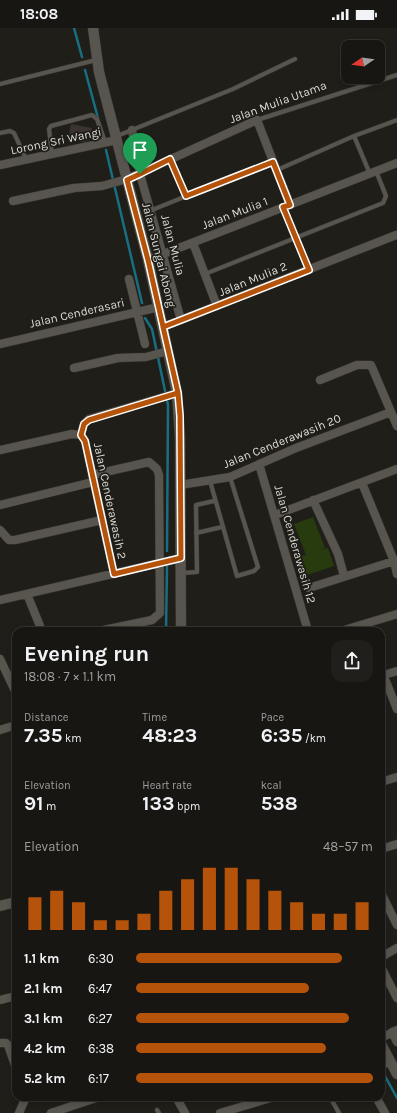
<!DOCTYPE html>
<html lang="en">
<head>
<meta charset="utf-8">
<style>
  body { margin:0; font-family:Karla,sans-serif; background:#211f1b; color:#f1f3f6; height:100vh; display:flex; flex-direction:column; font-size:15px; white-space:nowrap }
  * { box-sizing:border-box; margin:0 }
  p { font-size:13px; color:#9f9f9f }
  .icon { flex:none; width:22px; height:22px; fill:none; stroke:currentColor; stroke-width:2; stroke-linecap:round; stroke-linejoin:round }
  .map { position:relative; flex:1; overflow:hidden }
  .sheet { position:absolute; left:12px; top:599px; width:373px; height:474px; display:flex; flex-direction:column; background:#181612; border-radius:12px; box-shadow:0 2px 6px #0003,0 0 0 1px #363532 }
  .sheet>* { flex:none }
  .needle { width:26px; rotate:257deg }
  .buttons { position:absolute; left:341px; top:12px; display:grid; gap:8px }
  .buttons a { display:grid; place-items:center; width:44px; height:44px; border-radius:8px; background:#181612; box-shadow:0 2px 6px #0003,0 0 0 1px #363532; font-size:20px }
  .pin { position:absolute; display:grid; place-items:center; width:34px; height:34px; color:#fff; margin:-41px -17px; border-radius:50% 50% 50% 0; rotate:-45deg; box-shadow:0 0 4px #0007 }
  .pin .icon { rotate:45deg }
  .round { display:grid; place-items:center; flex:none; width:42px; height:42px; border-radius:12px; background:#211f1b }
  .overview { display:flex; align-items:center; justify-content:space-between; height:68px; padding:0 12px }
  h1 { font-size:22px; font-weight:700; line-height:30px }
  .metrics { display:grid; grid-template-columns:repeat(3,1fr); gap:6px; height:68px; padding:4px 12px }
  .metrics div { display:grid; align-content:center }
  .metrics b { font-size:20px; font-weight:700 }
  .metrics small { font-size:11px; font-weight:400 }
  .metrics p { font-size:11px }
  .chart { height:112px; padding:8px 12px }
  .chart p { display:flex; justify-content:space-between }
  .chart svg { width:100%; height:72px; margin-top:4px; stroke:#b45309; stroke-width:6 }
  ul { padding:0 12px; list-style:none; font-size:13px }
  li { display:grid; grid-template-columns:64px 48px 1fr; align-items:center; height:30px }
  li i { height:10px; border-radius:5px; background:#b45309 }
  .status { display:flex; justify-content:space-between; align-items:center; height:28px; padding:0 20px; background:#181612; direction:ltr }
  .status svg { height:11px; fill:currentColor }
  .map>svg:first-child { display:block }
  .green { fill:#283b0e }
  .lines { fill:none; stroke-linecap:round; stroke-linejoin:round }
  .stream { stroke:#186f84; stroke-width:2.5 }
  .building { fill:#3b3331 }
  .service-casing { stroke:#3c3a36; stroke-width:5 }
  .minor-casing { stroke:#3c3a36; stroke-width:9 }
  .tertiary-casing { stroke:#3c3a36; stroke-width:11 }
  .service { stroke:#57554e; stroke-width:4 }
  .minor { stroke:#57554e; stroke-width:8 }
  .tertiary { stroke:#57554e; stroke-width:10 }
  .route-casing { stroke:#fff; stroke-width:8 }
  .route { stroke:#b45309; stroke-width:5 }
  .labels { text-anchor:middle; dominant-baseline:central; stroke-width:3.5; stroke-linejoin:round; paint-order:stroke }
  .street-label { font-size:12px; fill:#dcdad6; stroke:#201e18 }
</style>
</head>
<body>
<div class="status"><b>18:08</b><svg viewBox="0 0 49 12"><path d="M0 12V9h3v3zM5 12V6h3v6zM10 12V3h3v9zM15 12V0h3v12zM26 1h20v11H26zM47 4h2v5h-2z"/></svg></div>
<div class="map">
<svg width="397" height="1085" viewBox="0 0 397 1085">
  <rect width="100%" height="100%" fill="#201e18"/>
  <path class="green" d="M313,489l12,31 -5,2 8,-2 6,18 -30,10 -6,-19 8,-2 -12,-31z"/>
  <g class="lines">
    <path class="stream" d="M74,0l8,29
      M85,42l13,48
      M106,122l36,153
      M145,290l7,11 16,76 -1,146
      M166,603l1,-64
      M385,1048l12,22"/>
  </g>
  <path class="building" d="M71,96l21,4 -3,12 -5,2 -16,-3z"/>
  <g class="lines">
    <g class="service-casing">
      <path id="service" d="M0,56l96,-24
        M257,92l140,-45
        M0,105l10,-2 4,2 12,26
        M117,108l116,-47 62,-30
        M354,108l43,-16
        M52,126l-3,-25 2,-3 41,-11 5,4 8,23
        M170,131l16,37
        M277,142l77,-34 16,38
        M283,179l26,63
        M152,182l121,-49
        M205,246l178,-71 3,-7 -10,-25
        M210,453l27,95 17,-5 4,-4 -28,-90
        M196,505l26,-6
        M181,545l16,-1 -1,-67 18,-4
        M330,1069l9,16
        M157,1082l2,3"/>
    </g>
    <g class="minor-casing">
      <path id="minor" d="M132,102l8,44 41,146
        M0,137l117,-25
        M13,173l61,-13 28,-2 25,-7 130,-59 33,85
        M193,215l24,63
        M148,232l249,-97
        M129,251l16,65
        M163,299l233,-92
        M0,316l159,-37
        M74,340l44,-10 28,-1 22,-6
        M320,352l37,-15h14l26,61
        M81,407l4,6 29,133
        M81,407l3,-11 5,-5 88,-26
        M0,422l72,-16 9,1
        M259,436l49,167
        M92,447l57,-13 8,7 2,6 1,138 -8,7 -53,11
        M362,455l32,78 3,13
        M180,457l50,-8 66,-29 95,-36
        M313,472l25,54 6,22
        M0,477l93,-23
        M275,487l122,-46
        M0,502l9,10h6l87,-20
        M309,560l85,-27
        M27,566l15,37
        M0,572l181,-42
        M341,603l56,-17
        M0,631l16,34
        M381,641l16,40
        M384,647l13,-4
        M0,702l16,-5
        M381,754l16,-5
        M381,821l16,-5
        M381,865l16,32
        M381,929l16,-9
        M381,939l16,31
        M0,972l16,-4
        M392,1004l5,10
        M381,1010l16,-8
        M0,1015h6l2,2 8,23
        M381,1037l9,-3
        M176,1069l9,16
        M376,1069l9,16
        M19,1085l7,-16
        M51,1085l48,-16
        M220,1085l54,-16"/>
    </g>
    <g class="tertiary-casing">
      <path id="tertiary" d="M93,0l6,44 49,188 29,133 3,45 1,193
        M0,878l16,-4
        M381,1016l16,30"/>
    </g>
    <use href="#service" class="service"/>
    <use href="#minor" class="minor"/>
    <use href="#tertiary" class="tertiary"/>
  </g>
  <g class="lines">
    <g class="route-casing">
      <path id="route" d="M140,146l-13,6 21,80 30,133 -89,27 -5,4 -3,11 4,6 29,133 67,-16 -1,-142 -2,-23 -15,-66 146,-57 -26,-63 7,-2 -17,-43 -87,34 -16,-37 -30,15"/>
    </g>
    <use href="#route" class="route"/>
  </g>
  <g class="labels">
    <g class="street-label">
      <text transform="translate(278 74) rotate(-20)">Jalan Mulia Utama</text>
      <text transform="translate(56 113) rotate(-12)">Lorong Sri Wangi</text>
      <text transform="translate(235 185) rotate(-21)">Jalan Mulia 1</text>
      <text transform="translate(173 217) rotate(75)">Jalan Mulia</text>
      <text transform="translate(159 227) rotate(76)">Jalan Sungai Abong</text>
      <text transform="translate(253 251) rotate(-22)">Jalan Mulia 2</text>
      <text transform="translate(77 285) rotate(-13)">Jalan Cenderasari</text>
      <text transform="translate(282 413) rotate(-22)">Jalan Cenderawasih 20</text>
      <text transform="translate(110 473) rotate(78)">Jalan Cenderawasih 2</text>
      <text transform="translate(295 516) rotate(74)">Jalan Cenderawasih 12</text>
    </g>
  </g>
</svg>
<div class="buttons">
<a><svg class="needle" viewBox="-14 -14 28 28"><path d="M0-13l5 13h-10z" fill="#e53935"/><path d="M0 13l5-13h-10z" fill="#9f9f9f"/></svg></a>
</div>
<div class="pin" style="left:140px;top:146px;background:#1e9e55"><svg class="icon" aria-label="arrive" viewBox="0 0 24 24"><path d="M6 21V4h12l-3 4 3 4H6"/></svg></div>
<section class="sheet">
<div class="overview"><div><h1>Evening run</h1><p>18:08 · 7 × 1.1 km</p></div><a class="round"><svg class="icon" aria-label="share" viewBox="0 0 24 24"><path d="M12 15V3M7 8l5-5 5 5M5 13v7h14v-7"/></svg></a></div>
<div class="metrics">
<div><p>Distance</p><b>7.35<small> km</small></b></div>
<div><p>Time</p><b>48:23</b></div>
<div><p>Pace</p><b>6:35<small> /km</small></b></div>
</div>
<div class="metrics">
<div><p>Elevation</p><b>91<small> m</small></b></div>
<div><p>Heart rate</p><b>133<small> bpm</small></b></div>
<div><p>kcal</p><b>538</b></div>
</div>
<div class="chart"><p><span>Elevation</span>48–57 m</p>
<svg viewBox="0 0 160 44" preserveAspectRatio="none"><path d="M5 44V24M15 44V20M25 44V27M35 44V38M45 44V38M55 44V34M65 44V20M75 44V13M85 44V6M95 44V6M105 44V13M115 44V20M125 44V27M135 44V34M145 44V34M155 44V27"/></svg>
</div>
<ul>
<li><b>1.1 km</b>6:30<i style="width:87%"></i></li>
<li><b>2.1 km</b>6:47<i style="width:73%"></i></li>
<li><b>3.1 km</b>6:27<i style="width:90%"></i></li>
<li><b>4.2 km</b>6:38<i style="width:80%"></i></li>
<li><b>5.2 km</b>6:17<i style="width:100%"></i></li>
</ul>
</section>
</div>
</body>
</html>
